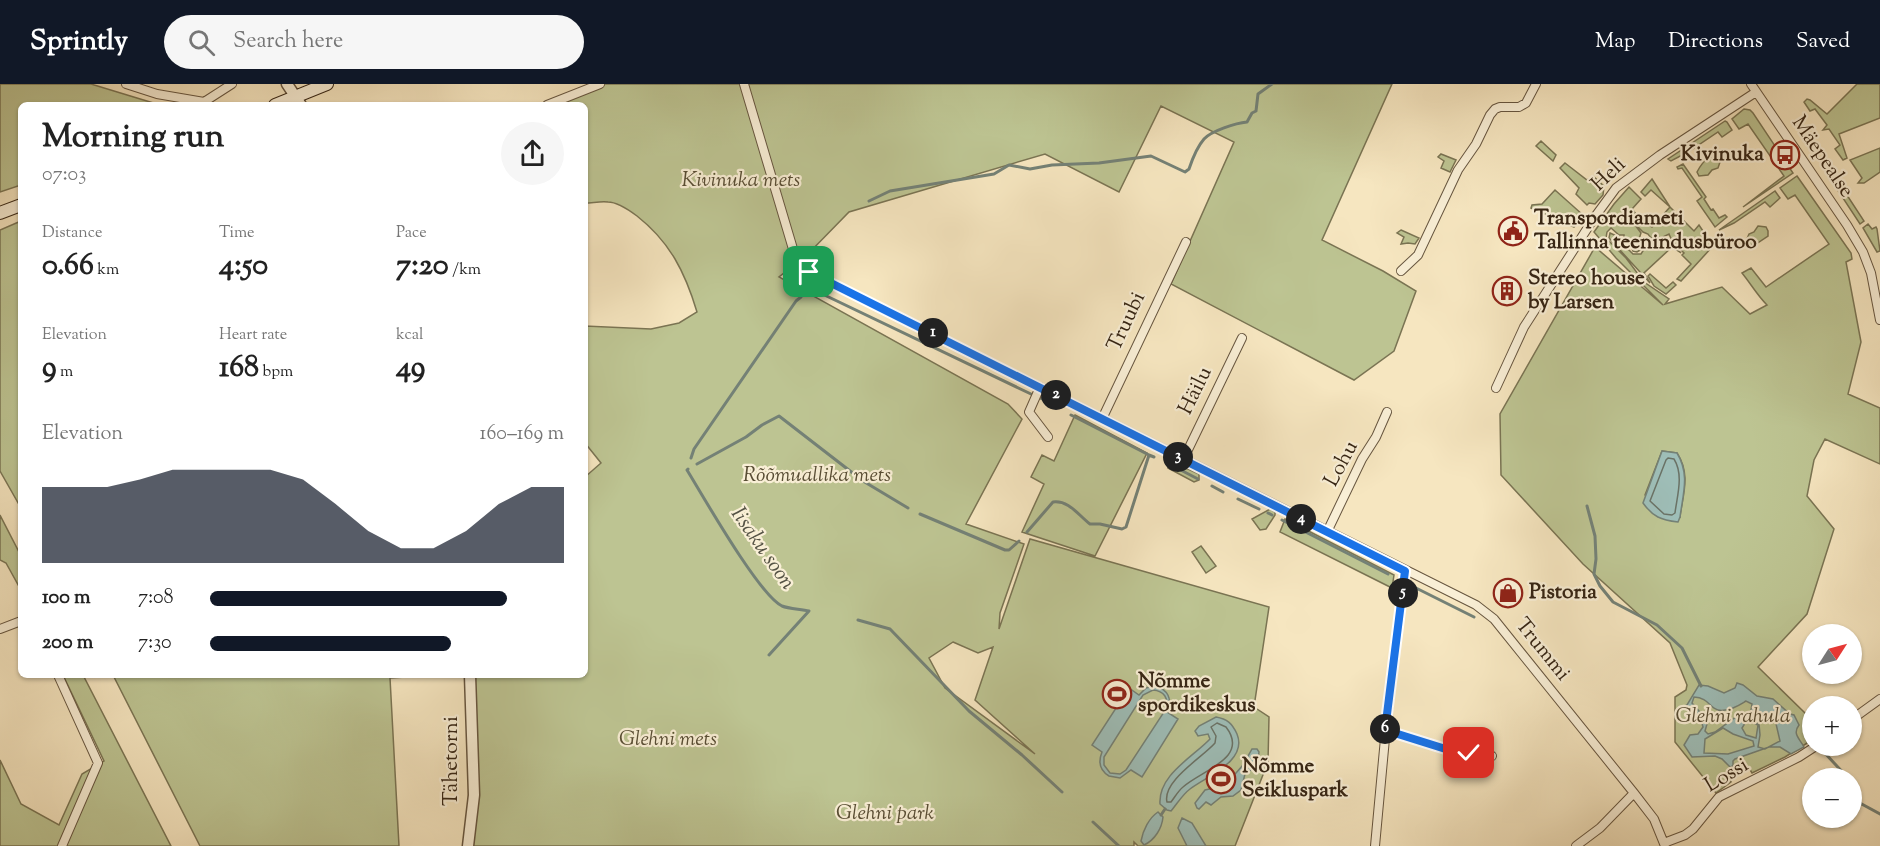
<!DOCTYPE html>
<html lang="en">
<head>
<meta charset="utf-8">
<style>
  body { margin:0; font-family:"Sorts Mill Goudy",serif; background:#f6f6f6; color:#222; height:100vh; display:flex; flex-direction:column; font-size:22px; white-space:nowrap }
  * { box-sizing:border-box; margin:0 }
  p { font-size:20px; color:#767676 }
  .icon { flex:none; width:33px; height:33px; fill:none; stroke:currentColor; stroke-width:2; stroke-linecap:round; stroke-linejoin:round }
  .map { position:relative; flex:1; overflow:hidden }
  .details { position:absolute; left:18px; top:18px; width:570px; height:576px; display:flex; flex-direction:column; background:#fff; border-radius:9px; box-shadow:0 2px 4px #0004 }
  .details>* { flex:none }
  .needle { width:39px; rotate:54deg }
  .fabs { position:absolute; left:1802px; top:540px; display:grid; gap:12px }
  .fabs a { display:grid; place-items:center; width:60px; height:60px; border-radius:50%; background:#fff; box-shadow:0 2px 4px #0004; font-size:30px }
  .pin { position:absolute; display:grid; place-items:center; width:51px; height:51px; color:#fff; margin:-26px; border-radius:12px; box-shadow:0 3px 9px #0006 }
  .km { position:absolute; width:30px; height:30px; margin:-15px; border-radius:50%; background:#222; color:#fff; font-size:16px; line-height:30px; text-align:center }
  .round { display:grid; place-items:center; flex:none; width:63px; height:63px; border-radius:32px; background:#f6f6f6 }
  .head { display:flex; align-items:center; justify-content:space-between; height:102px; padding:0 24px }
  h1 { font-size:33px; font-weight:700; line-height:45px }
  .stats { display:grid; grid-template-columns:repeat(3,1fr); gap:9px; height:102px; padding:6px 24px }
  .stats div { display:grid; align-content:center }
  .stats b { font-size:30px; font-weight:700 }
  .stats small { font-size:16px; font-weight:400 }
  .stats p { font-size:16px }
  .chart { height:168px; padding:12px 24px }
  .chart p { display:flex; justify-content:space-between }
  .chart svg { width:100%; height:108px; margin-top:6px; fill:#111827; opacity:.7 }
  ul { padding:0 24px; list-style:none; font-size:20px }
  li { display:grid; grid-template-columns:96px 72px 1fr; align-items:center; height:45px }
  li i { height:15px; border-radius:8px; background:#111827 }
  header { display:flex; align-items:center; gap:36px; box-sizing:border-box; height:84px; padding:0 30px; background:#111827; color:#fff }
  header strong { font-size:28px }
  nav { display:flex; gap:33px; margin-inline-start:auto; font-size:21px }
  .search { width:420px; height:54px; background:#f6f6f6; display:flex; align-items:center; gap:15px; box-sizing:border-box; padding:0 21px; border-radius:33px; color:#767676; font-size:22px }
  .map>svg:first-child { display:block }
  .green { fill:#bdc492; stroke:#7a7453; stroke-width:1.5; fill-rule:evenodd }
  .water { fill:#9ebeb8; stroke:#748176; stroke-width:1.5; fill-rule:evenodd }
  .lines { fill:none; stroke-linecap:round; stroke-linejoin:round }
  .shore { stroke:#6a7266; stroke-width:1.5 }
  .stream { stroke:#748176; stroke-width:3 }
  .minor-casing { stroke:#66553f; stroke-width:10 }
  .tertiary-casing { stroke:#66553f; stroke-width:13 }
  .secondary-casing { stroke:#362514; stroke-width:14 }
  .minor { stroke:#f9efd6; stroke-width:8 }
  .tertiary { stroke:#f9efd6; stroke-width:10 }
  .secondary { stroke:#f9efd6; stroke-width:12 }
  .route-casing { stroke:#fff; stroke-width:12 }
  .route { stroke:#1a73e8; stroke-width:8 }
  .labels { text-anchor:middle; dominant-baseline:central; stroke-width:4.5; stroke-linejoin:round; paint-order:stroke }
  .poi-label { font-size:21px; font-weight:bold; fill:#362514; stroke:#f9efd6; text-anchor:start }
  .street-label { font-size:21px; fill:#362514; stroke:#f9efd6 }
  .park-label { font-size:21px; font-style:italic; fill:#584d34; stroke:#f9efd6 }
  .water-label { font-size:22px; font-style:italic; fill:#555345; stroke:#f9efd6 }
</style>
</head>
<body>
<header>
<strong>Sprintly</strong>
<div class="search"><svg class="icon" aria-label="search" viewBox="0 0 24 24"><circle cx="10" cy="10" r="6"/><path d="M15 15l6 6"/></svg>Search here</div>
<nav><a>Map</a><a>Directions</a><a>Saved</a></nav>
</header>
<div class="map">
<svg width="1880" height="762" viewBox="0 0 1880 762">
  <rect width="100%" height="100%" fill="#f6e6c0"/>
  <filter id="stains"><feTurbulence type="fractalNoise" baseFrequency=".00333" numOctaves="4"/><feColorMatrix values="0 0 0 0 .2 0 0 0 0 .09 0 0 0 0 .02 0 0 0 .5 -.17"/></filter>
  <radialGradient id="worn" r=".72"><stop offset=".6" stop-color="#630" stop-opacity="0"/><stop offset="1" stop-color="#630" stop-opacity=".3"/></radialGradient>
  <path class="green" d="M0,0h91l69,21h-139v80l-21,7z
    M600,0h792l-70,156 61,31 33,20 -22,60 -40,29 -183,-96 63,-142 -73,-36 -42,86 -74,-38 -196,58 -42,43 -28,22 229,127 14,15 -56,105 58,20 -24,69 -1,16 31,-90 239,68 -15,100 15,10 -1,45 -33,84h-97l-4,-4v4h-666l2,-171h115v-198l16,-14 -16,-20v-117l66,3 28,-6 18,-11c-12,-40 -27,-70 -60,-96 -8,-6 -19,-14 -29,-14 -7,-1 -16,1 -23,1v-98h-38zM953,558l25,11 15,-6 -18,53 60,54 -90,-66 -16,-30z
    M1857,0h23v34l-41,16 8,24 -4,2 -8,-11 5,-4 -11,-16 -6,1 4,-5 -12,-16 -5,2 -6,-9 3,-3 3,1 17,14z
    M1744,25l6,1 3,3 40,60 -50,34 41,-31 -36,-52 -9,5 -7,-10z
    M1725,37l2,1 5,8 -10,7 -4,-5 -30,20 -17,9 -3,-2z
    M1541,57l15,14 -3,6 -17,-15z
    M1880,64v24l-16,11h-6l4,-5 -12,-18z
    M1441,70l15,6 -6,12 -9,-4 3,-7 -6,-4z
    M1716,72l4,6 -2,6 -6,2 -4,5 -9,1 -2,-4c3,-6 7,-11 12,-15z
    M1565,79l22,17 6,-4 11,10 -1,9 -8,9 -6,-1 -2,2 -11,-11 3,-6 -19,-20z
    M1683,80l23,33 -2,2 7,11 2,-1 6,9 6,-3 2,2 -12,10 -18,-26 5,-4 -20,-29 -4,1 -1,-2z
    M1797,92l54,77 1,6 -6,3 15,80 -13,52 32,14v56l-55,-25 -11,21 -7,36 27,33 -27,85 -49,53 48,47 6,9v17l-27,17 -33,16 -3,-5 -19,9 1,5 -15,11 -41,-51v-45l11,-7 1,-5 -17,-42 -87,-79 -82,-89 -1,-61 95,-167 68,58 -47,-47 -22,-26 20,-28 15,-17 12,12 -9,10 8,10 -5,6 6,8 -2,6 4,4 -1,6 -5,3 -4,-1 -3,-7 -6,-4v-5h-5l-8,-7 -4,4 -1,6 20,20 18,24 25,17 -4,5 57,-17 28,27 17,-9c-10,-10 -16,-21 -25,-32l9,-5 15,19 63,-43 -34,-49 -7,4 -8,-11zM1662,367l15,2c14,22 6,40 3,64l-35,-22z
    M1652,95l18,28 24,24 5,-6 14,21 -32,35 -4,-2 14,-15 -9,-9 2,-2 -12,-12 -3,-7 -8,4h-10l-3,-4 -5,-2 -6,-6 4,-6 11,7 18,-20 -19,-17 -6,6 -4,-4z
    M1841,102l23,35 -4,3 -23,-35z
    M1555,106l28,25 -9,12 -43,-19 1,-3 10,-1z
    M1775,107l5,7 -10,9 -5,-5 -31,21 -15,7z
    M21,137v287l-21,-37v-241z
    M1868,140l4,5 4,-2 1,2 3,22 -3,1 -14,-24z
    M1758,142l8,1 2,4v5l-12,8 -8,1 -2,-4 3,-7 5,-2z
    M1401,146l18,8 -4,6 -7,-1 -7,1 3,-7 -7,-4z
    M1610,149l11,5 2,6 10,10h8l9,-14h10l6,5 6,-1 9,9 -9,-6 -28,26 6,10 -41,-45z
    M1650,190l16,14 7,-6 3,3 -10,9 -12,-8 -6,-10z
    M1075,331l72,38 -52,103 -73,-24 22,-48 -13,-7 11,-22 12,6z
    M1169,378h4l26,12v6l-5,2 -26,-14z
    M1270,425l5,3v3l-9,14 -6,1 -8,-11z
    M0,431l21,41v34l-15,-27 -6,-3z
    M1285,435l109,56 -2,13 -112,-56z
    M1201,462l15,20 -10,7 -14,-21z
    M63,591h20l88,171h-171v-86l21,44 38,21 23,-51 22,-13z
    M113,591h325l-48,3 9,168h-199z"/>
  <path class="water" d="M1662,367l15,2c13,21 6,41 3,64l-2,5c-17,-2 -25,-5 -35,-19z
    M1737,599l6,2 14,11 16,3 17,15 4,1 5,10c-7,9 1,14 5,22l-13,7 -11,-7h-11l-34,12 -2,2v5l-3,1 -8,-8 -7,-3 -23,1 -8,-12 6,-10 8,-1 5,-7c-2,-9 -9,-18 -18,-19v-2l2,-1 12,-20 9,1 16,7 11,-5zM1694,613c20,1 14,20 39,11 5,-2 8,-4 13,-7l6,3 -1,6 3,4 9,2 9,-4 2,3 6,26 -15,8 -7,-2 2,-12 -1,-11 -19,-10 -25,18 -7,2 -3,-3 2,-7 -2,-6 -13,-15zM1747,636l11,5 -2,13 -10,-3 -4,-7zM1723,644l10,6 20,7 1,5 -26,8 -24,-1 1,-14z
    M1154,602c14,3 19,13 13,26l11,7 -36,58 -11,-7 -11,8 -11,-2c-10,-6 -11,-14 -7,-24l-10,-7 37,-57 10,7 7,-7zM1153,606c11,1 16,8 13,19l-40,61 -6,4 -10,-1 -6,-8v-8l39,-62z
    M1216,633c11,2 16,6 21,17 11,27 -30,42 -47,55 -8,6 -13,15 -19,22l-4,-1 -7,-6c-2,-29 33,-47 50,-65l-2,-5 -10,2 -3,-5 4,-5z
    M1252,665h5l2,3 -2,14 -12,8 -4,16 -8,6 -12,1 -10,8 -5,-3 -7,7 -2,-1 -2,-5 10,-13 9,-2 5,3 3,-2 21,-24z
    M1158,728l5,5c-1,11 -8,23 -19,28l-3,-4c2,-11 8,-23 17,-29z
    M1182,734l10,5 14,23h-19l-9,-18z"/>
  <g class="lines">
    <path class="shore" d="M1668,374l6,1c10,16 3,37 1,54l-3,2 -8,-1 -14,-13 16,-41z
      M1217,639l9,4c24,31 -24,43 -43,60 -5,4 -8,10 -12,15h-4c-5,-21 36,-45 48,-59l1,-7 -5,-9z"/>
    <path class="stream" d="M869,117l21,-10 104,-17 15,-9 21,4 22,-4 47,-2 52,-7 34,16 4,-3c3,-9 8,-22 15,-30 7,-8 32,-16 43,-17l5,-9 4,-2 2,-17 14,-10
      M811,207l3,-1 217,104
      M1040,314l9,4
      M1071,331l78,40
      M691,374l3,-9 102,-148 5,-4
      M697,380l49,-27 16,-12 17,-9 84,65 45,27
      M1171,381l27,14
      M688,385l-1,1c16,26 72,125 95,136 7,3 19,3 27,5l-40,44
      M1212,402l11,6
      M1238,415l21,10
      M1587,422l8,30 1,23 -2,15 6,12 13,16 44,23 25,23 19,38
      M1268,429l4,2
      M920,430l85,36h4l10,-9
      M1282,436l106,54
      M1027,448l26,-30c16,-2 25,13 37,22h10l22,5 4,-2 23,-72 5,2
      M1412,502l62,31
      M858,536l32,9 79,82 53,44 40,37
      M1822,666l26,28
      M1851,698l4,5 3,15 22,12
      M1161,731l4,-6
      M1093,738l26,24"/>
    <g class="minor-casing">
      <path id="minor" d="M126,0l31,10 47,8 28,-18
        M744,0l49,165 10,17 6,6 667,333 18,14 140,174 20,26 11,27
        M1751,0l96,141 16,27 8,21 9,47
        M547,21l53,-21
        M1401,187l17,-16 40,-85 18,-26 14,-29 5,-6 5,-2h19l7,-4 10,-19
        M1040,303l-11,25 19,25
        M1496,304l28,-61 70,-109 22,-30 44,-33 96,-63
        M1102,335l84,-177
        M1183,376l59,-122
        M1327,448l35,-73 14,-22 11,-25
        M0,545l21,-8
        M58,591l40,88 -36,83
        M1851,636l29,-21
        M1385,646l67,21 40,5
        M1664,759l21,-8 8,-6 26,-32 80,-40 17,-11
        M1375,762l12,-129 18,-146
        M1576,762l24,-18 34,-35"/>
    </g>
    <g class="tertiary-casing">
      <path id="tertiary" d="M287,0l14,21
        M468,762l6,-51 -4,-120"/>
    </g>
    <g class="secondary-casing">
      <path id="secondary" d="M275,21l52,-21
        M0,129l21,-8"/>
    </g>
    <use href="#minor" class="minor"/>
    <use href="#tertiary" class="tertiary"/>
    <use href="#secondary" class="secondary"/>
  </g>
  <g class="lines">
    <g class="route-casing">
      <path id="route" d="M809,188l596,299 -20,159 67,21 17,2"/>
    </g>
    <use href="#route" class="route"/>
  </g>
  <defs>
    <g id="bus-ring" transform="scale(1.5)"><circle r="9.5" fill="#f9efd6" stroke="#8f2418" stroke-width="1.5"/><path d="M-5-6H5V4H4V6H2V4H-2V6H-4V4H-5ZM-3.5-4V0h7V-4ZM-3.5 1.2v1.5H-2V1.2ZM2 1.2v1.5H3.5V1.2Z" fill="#8f2418"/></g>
    <g id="civic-ring" transform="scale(1.5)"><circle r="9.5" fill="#f9efd6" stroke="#8f2418" stroke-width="1.5"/><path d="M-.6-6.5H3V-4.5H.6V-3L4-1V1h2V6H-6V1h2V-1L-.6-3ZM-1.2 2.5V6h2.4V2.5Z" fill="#8f2418"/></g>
    <g id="building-ring" transform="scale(1.5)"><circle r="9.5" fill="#f9efd6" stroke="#8f2418" stroke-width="1.5"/><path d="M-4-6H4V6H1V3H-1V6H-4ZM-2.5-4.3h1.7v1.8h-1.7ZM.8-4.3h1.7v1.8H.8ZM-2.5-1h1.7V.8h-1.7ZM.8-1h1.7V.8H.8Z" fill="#8f2418"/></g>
    <g id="shop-ring" transform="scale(1.5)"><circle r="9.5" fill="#f9efd6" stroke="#8f2418" stroke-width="1.5"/><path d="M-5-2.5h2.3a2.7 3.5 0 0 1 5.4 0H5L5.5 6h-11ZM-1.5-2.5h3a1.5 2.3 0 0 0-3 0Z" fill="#8f2418"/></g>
    <g id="stadium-ring" transform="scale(1.5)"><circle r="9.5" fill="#f9efd6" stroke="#8f2418" stroke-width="1.5"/><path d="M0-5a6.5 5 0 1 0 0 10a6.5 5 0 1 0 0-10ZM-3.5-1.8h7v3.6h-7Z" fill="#8f2418"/></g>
  </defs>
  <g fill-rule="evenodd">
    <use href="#bus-ring" x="1785" y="71"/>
    <use href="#civic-ring" x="1513" y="147"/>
    <use href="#building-ring" x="1507" y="207"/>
    <use href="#shop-ring" x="1508" y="509"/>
    <use href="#stadium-ring" x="1117" y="610"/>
    <use href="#stadium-ring" x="1221" y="695"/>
  </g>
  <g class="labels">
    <g class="poi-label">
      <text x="1764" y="71" text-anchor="end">Kivinuka</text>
      <text x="1534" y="135">Transpordiameti<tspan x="1534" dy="24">Tallinna teenindusbüroo</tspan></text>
      <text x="1528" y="195">Stereo house<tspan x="1528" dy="24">by Larsen</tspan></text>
      <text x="1529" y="509">Pistoria</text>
      <text x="1138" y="598">Nõmme<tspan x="1138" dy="24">spordikeskus</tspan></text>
      <text x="1242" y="683">Nõmme<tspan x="1242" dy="24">Seikluspark</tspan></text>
    </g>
    <g class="street-label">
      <text transform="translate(1822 73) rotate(56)">Mäepealse</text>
      <text transform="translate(1609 91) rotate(-44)">Heli</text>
      <text transform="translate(1127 238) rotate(-65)">Truubi</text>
      <text transform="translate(1196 307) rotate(-64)">Häilu</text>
      <text transform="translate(1342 380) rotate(-62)">Lohu</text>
      <text transform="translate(1542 566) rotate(51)">Trummi</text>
      <text transform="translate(452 677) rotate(-90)">Tähetorni</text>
      <text transform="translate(1727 692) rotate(-31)">Lossi</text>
    </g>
    <g class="park-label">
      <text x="741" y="97">Kivinuka mets</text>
      <text x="817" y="392">Rõõmuallika mets</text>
      <text x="1733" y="633">Glehni rahula</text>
      <text x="668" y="656">Glehni mets</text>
      <text x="885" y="730">Glehni park</text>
    </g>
    <g class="water-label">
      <text transform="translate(762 465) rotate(55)">Iisaku soon</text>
    </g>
  </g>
  <rect width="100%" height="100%" filter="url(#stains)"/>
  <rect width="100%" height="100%" fill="url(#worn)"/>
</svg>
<div class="fabs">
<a><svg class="needle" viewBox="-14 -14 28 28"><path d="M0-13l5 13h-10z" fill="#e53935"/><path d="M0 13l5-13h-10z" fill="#767676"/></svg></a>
<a>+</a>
<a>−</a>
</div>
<div class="pin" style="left:809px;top:188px;background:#1e9e55"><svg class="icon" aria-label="arrive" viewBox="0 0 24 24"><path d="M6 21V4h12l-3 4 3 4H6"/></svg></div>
<div class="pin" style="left:1469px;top:669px;background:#d93025"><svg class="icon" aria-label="check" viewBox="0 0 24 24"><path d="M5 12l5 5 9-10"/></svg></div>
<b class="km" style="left:933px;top:249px">1</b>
<b class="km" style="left:1056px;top:311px">2</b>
<b class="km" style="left:1178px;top:373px">3</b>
<b class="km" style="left:1301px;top:435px">4</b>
<b class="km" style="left:1403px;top:509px">5</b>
<b class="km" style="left:1385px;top:645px">6</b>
<section class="details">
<div class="head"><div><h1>Morning run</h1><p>07:03</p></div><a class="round"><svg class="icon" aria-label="share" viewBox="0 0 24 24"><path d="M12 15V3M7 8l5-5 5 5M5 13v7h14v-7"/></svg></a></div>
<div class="stats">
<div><p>Distance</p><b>0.66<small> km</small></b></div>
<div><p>Time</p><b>4:50</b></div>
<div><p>Pace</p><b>7:20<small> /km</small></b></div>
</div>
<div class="stats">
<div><p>Elevation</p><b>9<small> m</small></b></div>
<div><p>Heart rate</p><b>168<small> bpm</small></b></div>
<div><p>kcal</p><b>49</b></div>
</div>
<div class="chart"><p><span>Elevation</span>160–169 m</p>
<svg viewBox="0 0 160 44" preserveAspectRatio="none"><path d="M0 44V13L10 13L20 13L30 10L40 6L50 6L60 6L70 6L80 10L90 20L100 31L110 38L120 38L130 31L140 20L150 13L160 13V44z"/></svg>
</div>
<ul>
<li><b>100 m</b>7:08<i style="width:84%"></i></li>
<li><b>200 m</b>7:30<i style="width:68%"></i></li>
</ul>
</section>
</div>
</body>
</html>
